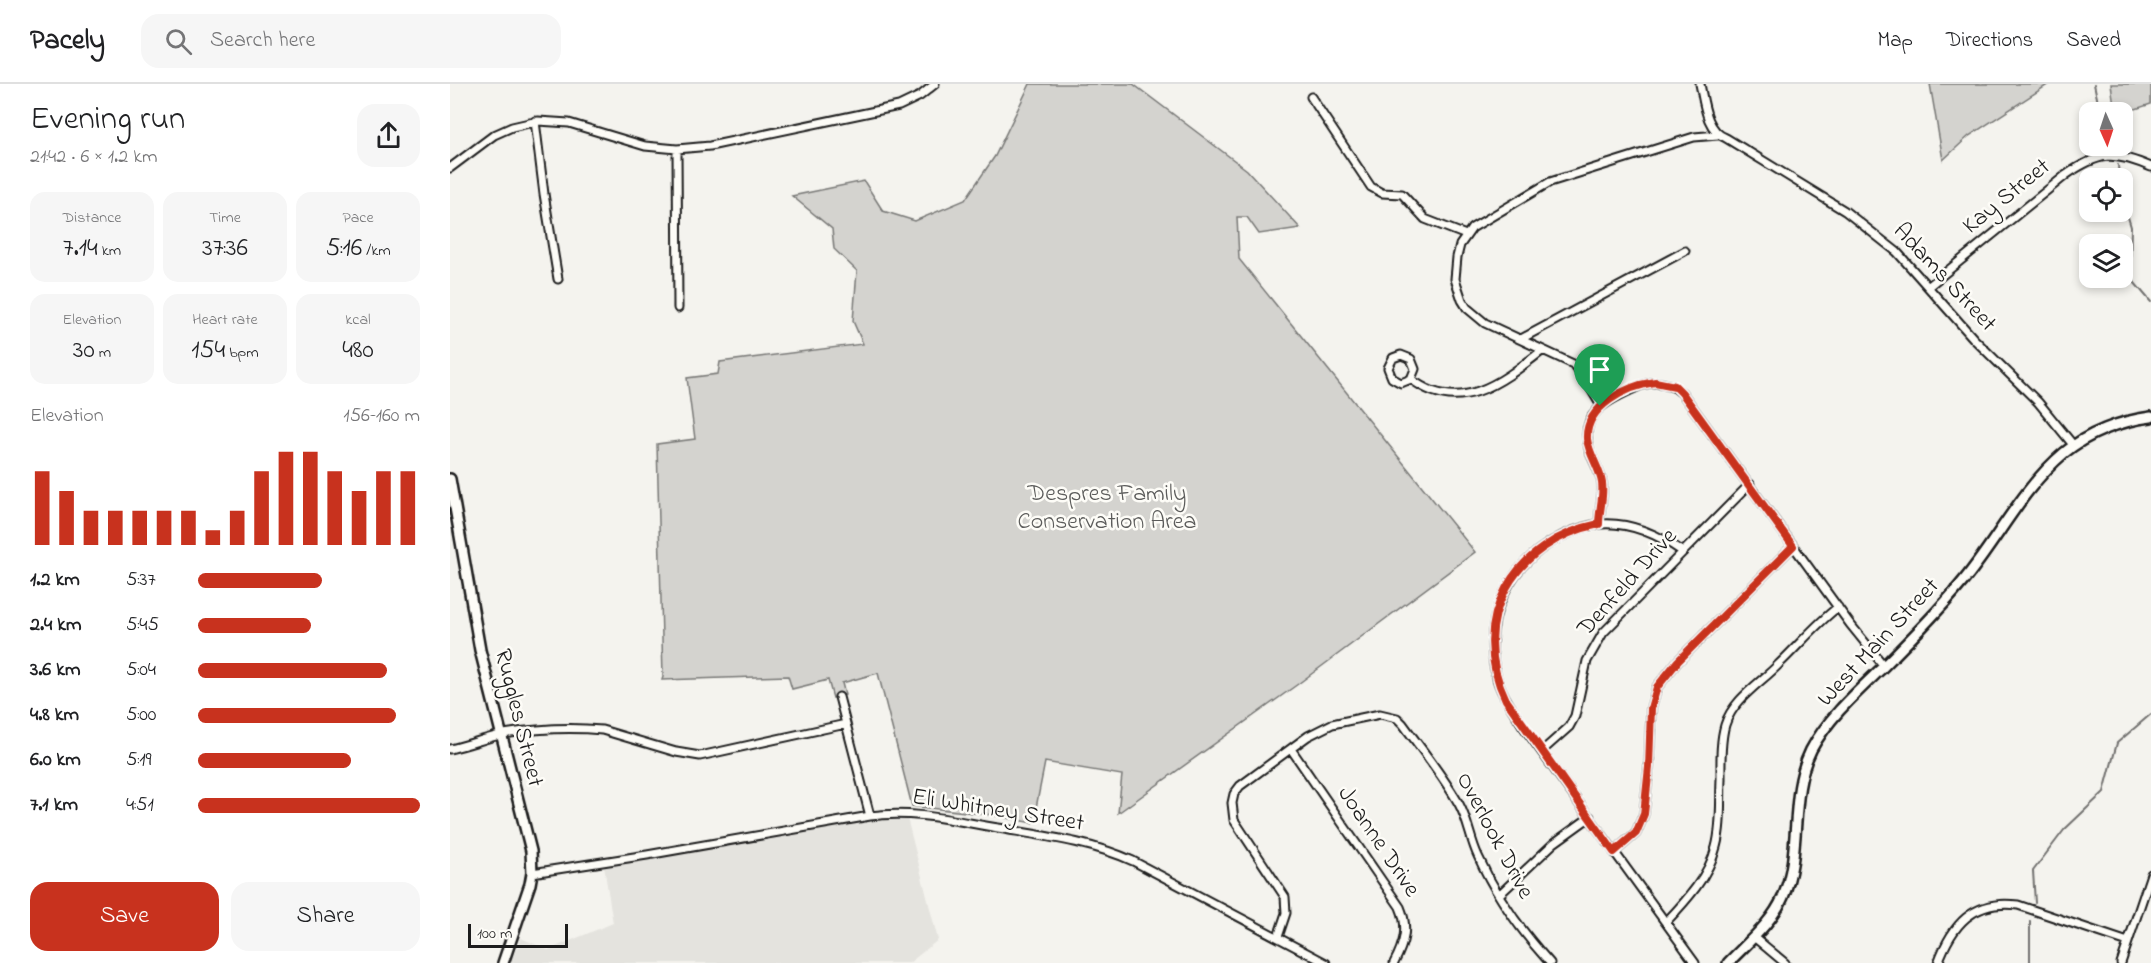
<!DOCTYPE html>
<html lang="en">
<head>
<meta charset="utf-8">
<style>
  body { margin:0; font-family:"Indie Flower",sans-serif; background:#f6f6f6; color:#202124; height:100vh; display:flex; flex-direction:column; font-size:22px; white-space:nowrap }
  * { box-sizing:border-box; margin:0 }
  p { font-size:20px; color:#757577 }
  .icon { flex:none; width:33px; height:33px; fill:none; stroke:currentColor; stroke-width:2; stroke-linecap:round; stroke-linejoin:round }
  .map { position:relative; flex:1; overflow:hidden }
  .panel { display:flex; flex-direction:column; background:#fff; width:450px }
  .panel>* { flex:none }
  .needle { width:39px; rotate:177deg }
  .controls { position:absolute; left:1629px; top:18px; display:grid; gap:12px }
  .controls a { display:grid; place-items:center; width:54px; height:54px; border-radius:12px; background:#fff; box-shadow:0 3px 9px #0003; font-size:30px }
  .scale { position:absolute; left:18px; bottom:15px; width:100px; box-sizing:border-box; padding-left:6px; border:3px solid #1c1c1c; border-top:0; font-size:16px; line-height:21px; white-space:nowrap; color:#1c1c1c; -webkit-text-stroke:4px #fdfcf7; paint-order:stroke }
  .pin { position:absolute; display:grid; place-items:center; width:51px; height:51px; color:#fff; margin:-62px -26px; border-radius:50% 50% 50% 0; rotate:-45deg; box-shadow:0 0 6px #0007 }
  .pin .icon { rotate:45deg }
  .round { display:grid; place-items:center; flex:none; width:63px; height:63px; border-radius:18px; background:#f6f6f6 }
  .summary { display:flex; align-items:center; justify-content:space-between; height:102px; padding:0 30px }
  h1 { font-size:33px; font-weight:600; line-height:45px }
  .figures { display:grid; grid-template-columns:repeat(3,1fr); gap:9px; height:102px; padding:6px 30px }
  .figures div { display:grid; align-content:center; border-radius:15px; background:#f6f6f6; text-align:center }
  .figures b { font-size:26px; font-weight:600 }
  .figures small { font-size:16px; font-weight:400 }
  .figures p { font-size:16px }
  .chart { height:168px; padding:12px 30px }
  .chart p { display:flex; justify-content:space-between }
  .chart svg { width:100%; height:108px; margin-top:6px; stroke:#c8321e; stroke-width:6 }
  .button { display:flex; gap:12px; margin-top:auto; padding:12px 30px }
  .button a { flex:1; height:69px; border-radius:18px; background:#c8321e; color:#fff; font-size:24px; font-weight:600; line-height:69px; text-align:center }
  .button a+a { background:#f6f6f6; color:#202124 }
  ul { padding:0 30px; list-style:none; font-size:20px }
  li { display:grid; grid-template-columns:96px 72px 1fr; align-items:center; height:45px }
  li i { height:15px; border-radius:8px; background:#c8321e }
  header { display:flex; align-items:center; gap:36px; box-sizing:border-box; height:84px; padding:0 30px; background:#fff; border-bottom:2px solid #e0e0e0 }
  header strong { font-size:28px }
  nav { display:flex; gap:33px; margin-inline-start:auto; font-size:21px }
  .search { width:420px; height:54px; background:#f6f6f6; display:flex; align-items:center; gap:15px; box-sizing:border-box; padding:0 21px; border-radius:18px; color:#757577; font-size:22px }
  main { display:flex; flex:1; min-height:0 }
  .map>svg:first-child { display:block }
  .built { fill:#e4e3de }
  .green { fill:#d4d3cf; stroke:#787876; stroke-width:1.5 }
  .lines { fill:none; stroke-linecap:round; stroke-linejoin:round }
  .stream { stroke:#72716f; stroke-width:2 }
  .street-casing { stroke:#1c1c1c; stroke-width:11 }
  .secondary-casing { stroke:#1c1c1c; stroke-width:14 }
  .street { stroke:#fdfcf7; stroke-width:7 }
  .secondary { stroke:#fdfcf7; stroke-width:9 }
  .route-casing { stroke:#fff; stroke-width:12 }
  .route { stroke:#c8321e; stroke-width:8 }
  .labels { text-anchor:middle; dominant-baseline:central; stroke-width:5; stroke-linejoin:round; paint-order:stroke }
  .street-label { font-size:24px; fill:#1c1c1c; stroke:#fdfcf7 }
  .park-label { font-size:24px; fill:#5c5c5b; stroke:#fdfcf7 }
</style>
</head>
<body>
<header>
<strong>Pacely</strong>
<div class="search"><svg class="icon" aria-label="search" viewBox="0 0 24 24"><circle cx="10" cy="10" r="6"/><path d="M15 15l6 6"/></svg>Search here</div>
<nav><a>Map</a><a>Directions</a><a>Saved</a></nav>
</header>
<main>
<section class="panel">
<div class="summary"><div><h1>Evening run</h1><p>21:42 · 6 × 1.2 km</p></div><a class="round"><svg class="icon" aria-label="share" viewBox="0 0 24 24"><path d="M12 15V3M7 8l5-5 5 5M5 13v7h14v-7"/></svg></a></div>
<div class="figures">
<div><p>Distance</p><b>7.14<small> km</small></b></div>
<div><p>Time</p><b>37:36</b></div>
<div><p>Pace</p><b>5:16<small> /km</small></b></div>
</div>
<div class="figures">
<div><p>Elevation</p><b>30<small> m</small></b></div>
<div><p>Heart rate</p><b>154<small> bpm</small></b></div>
<div><p>kcal</p><b>480</b></div>
</div>
<div class="chart"><p><span>Elevation</span>156–160 m</p>
<svg viewBox="0 0 160 44" preserveAspectRatio="none"><path d="M5 44V14M15 44V22M25 44V30M35 44V30M45 44V30M55 44V30M65 44V30M75 44V38M85 44V30M95 44V14M105 44V6M115 44V6M125 44V14M135 44V22M145 44V14M155 44V14"/></svg>
</div>
<ul>
<li><b>1.2 km</b>5:37<i style="width:56%"></i></li>
<li><b>2.4 km</b>5:45<i style="width:51%"></i></li>
<li><b>3.6 km</b>5:04<i style="width:85%"></i></li>
<li><b>4.8 km</b>5:00<i style="width:89%"></i></li>
<li><b>6.0 km</b>5:19<i style="width:69%"></i></li>
<li><b>7.1 km</b>4:51<i style="width:100%"></i></li>
</ul>
<div class="button"><a>Save</a><a>Share</a></div>
</section>
<div class="map">
<svg width="1701" height="879" viewBox="0 0 1701 879">
  <rect width="100%" height="100%" fill="#f4f3ee"/>
  <filter id="ink" filterUnits="userSpaceOnUse"><feTurbulence type="fractalNoise" baseFrequency=".0167" numOctaves="2"/><feDisplacementMap in="SourceGraphic" scale="12" xChannelSelector="R" yChannelSelector="G"/><feConvolveMatrix kernelMatrix="1 2 1 2 8 2 1 2 1" color-interpolation-filters="sRGB"/></filter>
  <g filter="url(#ink)">
    <path class="built" d="M457,734l31,122 -29,23h-399l11,-25 27,12 65,-27 -9,-57 268,-45z"/>
    <path class="green" d="M580,0h103l114,86 53,58 -41,6 -12,-17h-10l2,42 236,293 -177,132 -180,129 4,-38 -77,-13 -12,61 -41,-8 -80,-9 -34,-133 -36,10 3,12 -12,3 -5,-18 -36,9 -4,-13 -126,4 1,-3 -6,-233 38,-5 -8,-61 31,-4 2,-12 143,-18 -10,-23 4,-50 -23,-22 -2,-20 -40,-33 72,-15 19,30 32,10 50,-21 30,-44z
      M1480,0h119l-80,52 -26,24z
      M1661,0h40v20l-28,9 -8,-1z"/>
    <g class="lines">
      <path class="stream" d="M1644,0l6,28
        M1661,62l2,5
        M1668,81l1,13
        M1672,113l9,30 -1,42 4,13 17,20
        M1585,819l-2,-32 31,-41 40,-38 13,-49 34,-29
        M1580,879v-42"/>
      <g class="street-casing">
        <path id="street" d="M1250,0c4,18 6,47 26,54l119,73 52,41 77,87 64,63 36,44
          M861,13l60,90 11,6 20,1 23,25 41,16
          M85,37l9,73 14,85
          M227,65l1,159
          M0,84l44,-33 18,-8 26,-6 31,2 76,23 32,3 33,-3 189,-40 21,-10 15,-12
          M1479,202l137,-111c33,-23 48,-24 85,-8
          M1071,255l164,-88
          M961,295l-10,4 -9,-5 -4,-10 5,-10 8,-3 10,4 4,10 -4,10c49,38 92,2 132,-29
          M1151,322l-16,-27 -12,-15 -88,-41 -18,-15 -5,-8 -7,-21 2,-22 3,-12 12,-17 78,-46 144,-45 24,-2
          M1149,440c0,-13 5,-28 3,-41 -2,-13 -10,-23 -13,-35 -10,-36 20,-48 46,-60 17,-8 33,-7 47,5l168,231 34,42
          M1233,468c-24,-17 -52,-30 -82,-28 -13,1 -27,6 -39,12 -52,26 -80,80 -66,138 4,19 17,36 27,52l172,237
          M389,613l31,119
          M0,665c18,-4 36,-11 54,-15 31,-5 66,-7 98,-4l74,22 24,4 146,-32
          M841,665l109,158c9,21 4,37 -6,56
          M1092,667l27,-24 6,-11 12,-55 16,-28 147,-149
          M1164,768l22,-19 8,-19 5,-47 2,-59 6,-21 21,-26 115,-115
          M82,789l115,-18 223,-39c45,-6 85,5 128,12 46,8 93,14 135,33l193,102
          M1050,810l54,-51 36,-26
          M1216,838c20,-21 43,-46 50,-75 6,-21 4,-46 5,-68 0,-17 -1,-37 4,-54 8,-26 37,-43 54,-61 20,-19 37,-40 59,-57
          M828,853l8,-24 -1,-16 -51,-77 -2,-17 2,-9 6,-8 68,-50 24,-12 48,-10 17,4 6,6c19,26 40,52 56,80 9,16 11,35 19,52 17,38 44,76 72,107
          M1304,853l31,26
          M1488,879c14,-38 35,-64 80,-58l110,37
          M1671,879l30,-89"/>
      </g>
      <g class="secondary-casing">
        <path id="secondary" d="M0,395l30,171 51,201 1,22 -2,11 -27,79
          M1278,879c19,-20 44,-40 55,-66 20,-47 5,-101 28,-147 17,-32 45,-57 71,-82 27,-27 54,-54 78,-83 36,-42 61,-96 104,-132 24,-20 56,-32 87,-36"/>
      </g>
      <use href="#street" class="street"/>
      <use href="#secondary" class="secondary"/>
    </g>
  </g>
  <g class="lines" filter="url(#ink)">
    <g class="route-casing">
      <path id="route" d="M1205,298l20,4 7,7 111,153 -115,115 -21,26 -6,21 -2,59 -5,47 -8,19 -22,19 -108,-152c-39,-80 8,-159 93,-176 0,-13 5,-28 3,-41 -2,-15 -13,-28 -15,-44 -2,-33 40,-53 68,-57z"/>
    </g>
    <use href="#route" class="route"/>
  </g>
  <g class="labels">
    <g class="street-label">
      <text transform="translate(1557 113) rotate(-39)">Kay Street</text>
      <text transform="translate(1494 194) rotate(47)">Adams Street</text>
      <text transform="translate(1178 499) rotate(-48)">Denfeld Drive</text>
      <text transform="translate(1429 559) rotate(-47)">West Main Street</text>
      <text transform="translate(68 634) rotate(76)">Ruggles Street</text>
      <text transform="translate(548 727) rotate(9)">Eli Whitney Street</text>
      <text transform="translate(1044 752) rotate(62)">Overlook Drive</text>
      <text transform="translate(928 758) rotate(56)">Joanne Drive</text>
    </g>
    <g class="park-label">
      <text x="657" y="410">Despres Family<tspan x="657" dy="28">Conservation Area</tspan></text>
    </g>
  </g>
</svg>
<div class="controls">
<a><svg class="needle" viewBox="-14 -14 28 28"><path d="M0-13l5 13h-10z" fill="#e53935"/><path d="M0 13l5-13h-10z" fill="#757577"/></svg></a>
<a><svg class="icon" aria-label="locate" viewBox="0 0 24 24"><circle cx="12" cy="12" r="6"/><path d="M12 2v4M12 18v4M2 12h4M18 12h4"/></svg></a>
<a><svg class="icon" aria-label="layers" viewBox="0 0 24 24"><path d="M12 4l9 5-9 5-9-5zM3 14l9 5 9-5"/></svg></a>
</div>
<div class="scale">100 m</div>
<div class="pin" style="left:1150px;top:322px;background:#1e9e55"><svg class="icon" aria-label="arrive" viewBox="0 0 24 24"><path d="M6 21V4h12l-3 4 3 4H6"/></svg></div>
</div>
</main>
</body>
</html>
